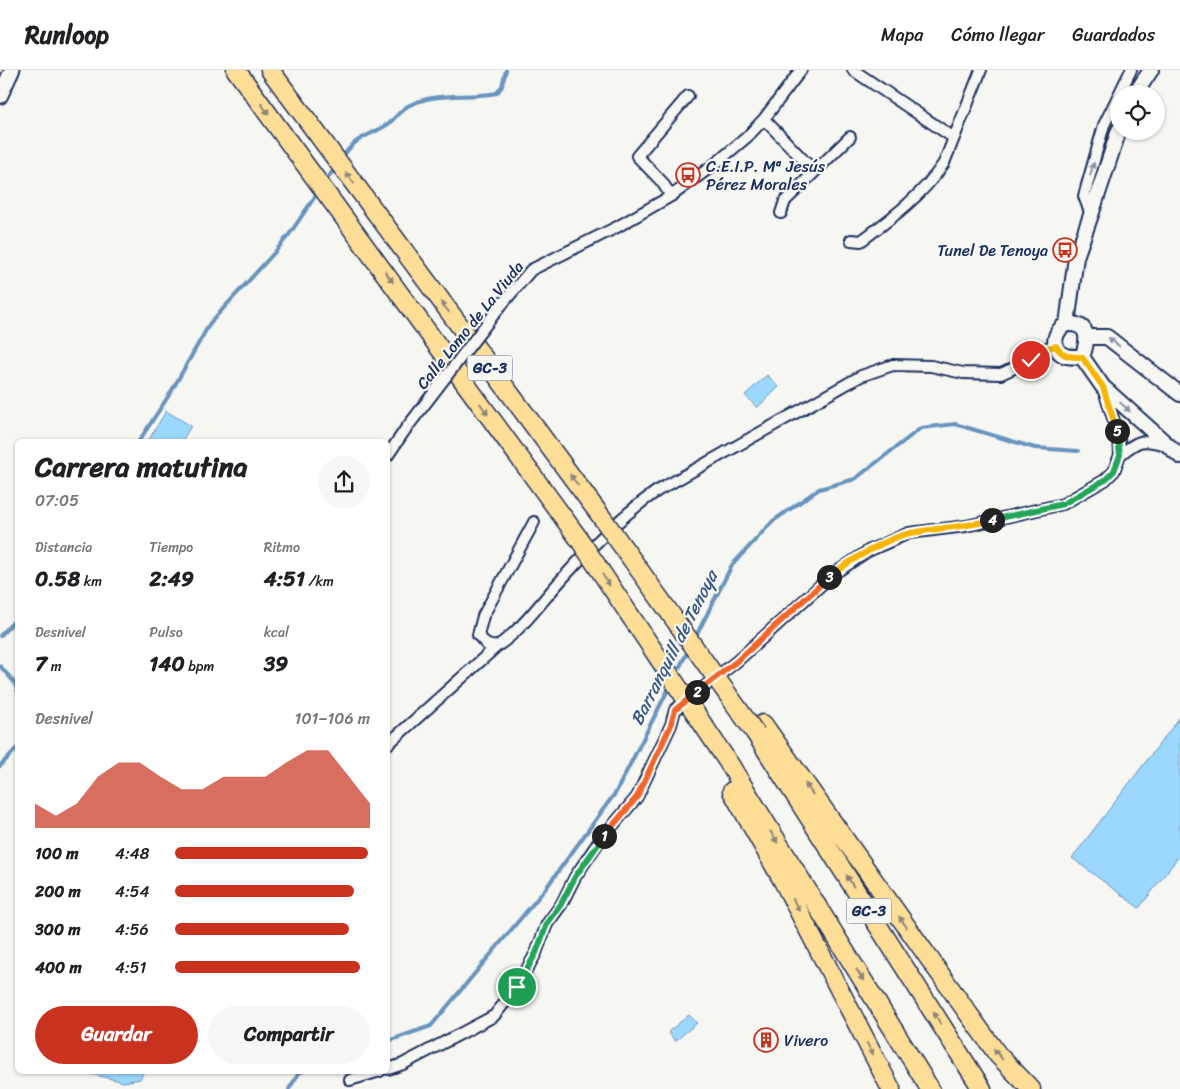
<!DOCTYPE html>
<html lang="es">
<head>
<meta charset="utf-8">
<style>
  body { margin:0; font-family:Sriracha,sans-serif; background:#f6f6f6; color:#202124; height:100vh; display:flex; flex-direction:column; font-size:19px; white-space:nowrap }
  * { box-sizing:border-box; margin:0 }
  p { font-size:16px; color:#757577 }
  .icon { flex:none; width:28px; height:28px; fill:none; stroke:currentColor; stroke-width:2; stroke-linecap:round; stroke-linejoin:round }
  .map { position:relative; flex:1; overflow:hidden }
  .panel { position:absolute; left:15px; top:369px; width:375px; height:635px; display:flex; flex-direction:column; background:#fff; border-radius:8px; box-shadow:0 1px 4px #0004 }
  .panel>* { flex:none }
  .tools { position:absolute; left:1110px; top:15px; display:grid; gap:10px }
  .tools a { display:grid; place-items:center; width:55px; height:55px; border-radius:50%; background:#fff; box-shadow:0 1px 4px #0004; font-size:25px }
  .pin { position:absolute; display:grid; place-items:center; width:42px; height:42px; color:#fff; margin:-21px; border:2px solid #fff; border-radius:50%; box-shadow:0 1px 5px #0007 }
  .km { position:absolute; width:25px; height:25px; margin:-12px; border-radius:50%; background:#222; color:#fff; font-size:14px; line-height:25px; text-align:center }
  .round { display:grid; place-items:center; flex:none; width:52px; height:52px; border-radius:26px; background:#f6f6f6 }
  .overview { display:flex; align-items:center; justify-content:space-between; height:85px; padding:0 20px }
  h1 { font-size:28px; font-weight:700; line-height:38px }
  .metrics { display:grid; grid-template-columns:repeat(3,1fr); gap:8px; height:85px; padding:5px 20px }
  .metrics div { display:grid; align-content:center }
  .metrics b { font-size:21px; font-weight:700 }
  .metrics small { font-size:14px; font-weight:400 }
  .metrics p { font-size:14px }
  .chart { height:140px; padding:10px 20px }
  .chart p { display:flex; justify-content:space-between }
  .chart svg { width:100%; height:90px; margin-top:5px; fill:#c8321e; opacity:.7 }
  .cta { display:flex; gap:10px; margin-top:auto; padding:10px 20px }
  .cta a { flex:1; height:58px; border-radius:30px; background:#c8321e; color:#fff; font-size:20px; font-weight:700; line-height:58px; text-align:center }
  .cta a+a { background:#f6f6f6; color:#202124 }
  ul { padding:0 20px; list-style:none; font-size:16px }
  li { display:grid; grid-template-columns:80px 60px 1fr; align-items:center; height:38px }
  li i { height:12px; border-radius:6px; background:#c8321e }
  header { display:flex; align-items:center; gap:30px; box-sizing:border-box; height:70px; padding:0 25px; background:#fff; border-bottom:1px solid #e0e0e0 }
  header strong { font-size:24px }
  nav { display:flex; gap:28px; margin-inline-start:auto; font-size:18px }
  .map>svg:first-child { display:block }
  .water { fill:#9cd7fd; stroke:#6894bd }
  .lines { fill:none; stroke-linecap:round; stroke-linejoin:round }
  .stream { stroke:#6894bd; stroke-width:4 }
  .minor-casing { stroke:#1b2f5e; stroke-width:14 }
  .secondary-casing { stroke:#1b2f5e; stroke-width:18 }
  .motorway-casing { stroke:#1b2f5e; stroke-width:21 }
  .minor { stroke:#f6f6f2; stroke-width:10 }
  .secondary { stroke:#f6f6f2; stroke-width:14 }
  .motorway { stroke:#fede96; stroke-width:18 }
  .minor-bridge-casing { stroke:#1b2f5e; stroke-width:14; stroke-linecap:butt }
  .motorway-bridge-casing { stroke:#1b2f5e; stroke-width:21; stroke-linecap:butt }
  .minor-bridge { stroke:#f6f6f2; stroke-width:10 }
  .motorway-bridge { stroke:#fede96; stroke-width:18 }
  .oneway { fill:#8c867a }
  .oneway2 { fill:#8892a8 }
  .split-1-casing { stroke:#fff; stroke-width:10 }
  .split-2-casing { stroke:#fff; stroke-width:10 }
  .split-3-casing { stroke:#fff; stroke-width:10 }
  .split-4-casing { stroke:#fff; stroke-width:10 }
  .split-5-casing { stroke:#fff; stroke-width:10 }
  .split-6-casing { stroke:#fff; stroke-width:10 }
  .split-1 { stroke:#22a559; stroke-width:6 }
  .split-2 { stroke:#f0652b; stroke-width:6 }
  .split-3 { stroke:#f0652b; stroke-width:6 }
  .split-4 { stroke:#f5b400; stroke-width:6 }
  .split-5 { stroke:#22a559; stroke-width:6 }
  .split-6 { stroke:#f5b400; stroke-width:6 }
  .labels { text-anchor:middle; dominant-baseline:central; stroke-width:4.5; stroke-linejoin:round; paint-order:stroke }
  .shield { fill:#f6f6f2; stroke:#5d6b8a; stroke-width:1 }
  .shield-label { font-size:15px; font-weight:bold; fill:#1b2f5e }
  .poi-label { font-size:16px; fill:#1b2f5e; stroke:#f6f6f2; text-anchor:start }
  .street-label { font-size:16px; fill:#1b2f5e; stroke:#f6f6f2 }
  .water-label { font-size:18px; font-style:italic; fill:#3b5986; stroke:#f6f6f2 }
</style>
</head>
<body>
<header>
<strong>Runloop</strong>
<nav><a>Mapa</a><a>Cómo llegar</a><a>Guardados</a></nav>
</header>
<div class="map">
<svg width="1180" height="1019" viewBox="0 0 1180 1019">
  <rect width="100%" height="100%" fill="#f6f6f2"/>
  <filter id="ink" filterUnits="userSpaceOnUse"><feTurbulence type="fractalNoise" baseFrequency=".02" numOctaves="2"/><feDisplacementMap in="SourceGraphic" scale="10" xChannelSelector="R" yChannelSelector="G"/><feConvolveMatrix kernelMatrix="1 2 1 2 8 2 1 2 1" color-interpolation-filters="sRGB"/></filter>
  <g filter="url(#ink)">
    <path class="water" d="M767,305l12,12 -22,21 -12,-13z
      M166,341l25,15 -9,15h-34z
      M1180,647v138l-41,53 -67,-50z
      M689,945l8,8 -22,18 -7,-9z
      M79,1001h65l-4,8 -16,3z"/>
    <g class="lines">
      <path class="stream" d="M342,88c16,-24 25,-20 46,-34 7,-5 12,-14 20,-18 28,-15 59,-7 89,-13l5,-7 4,-16
        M325,112l10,-14
        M139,371l32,-49 39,-69 65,-71 16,-20 27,-40
        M0,566l18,-19
        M695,568l37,-73 41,-44 46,-32 36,-10 66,-51 34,-4 80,24 43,3
        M0,596l14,16 4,10
        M676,604l13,-25
        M0,696l18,-19
        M388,971l43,-15 115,-138 70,-96 55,-108
        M289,1019l10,-16 4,-2"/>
      <g class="minor-casing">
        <path id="minor" d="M853,0l101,68
          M764,49l50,52
          M671,126l-9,-14 -25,-26 51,-60
          M781,143l4,-12 65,-64
          M1091,145l-7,-19 20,-71 27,-55
          M851,170l10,1c31,-23 62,-46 83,-78l37,-93
          M498,239l33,-39 86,-43 54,-31 44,-32 32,-27 17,-18 37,-49
          M1103,318l16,48 1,19c18,-15 22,-17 46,-10
          M388,385l17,-25
          M496,577l-9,-2 -9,-10 5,-19 51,-94
          M388,674l108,-97c26,-17 45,-45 66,-68 29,-32 60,-64 95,-88l204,-115 32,-11 38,1 32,7 38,1 30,-14 12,-11 13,-3
          M388,999l15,-5 91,-48 23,-29 19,-34 11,-29 14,-19 14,-28 23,-34 39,-46 34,-72 4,-15 62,-49 95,-86 36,-24 41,-18 57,-7 97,-22 42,-24 9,-9 6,-16
          M350,1010l30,-9"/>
      </g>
      <g class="secondary-casing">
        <path id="secondary" d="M1135,24l16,-24
          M0,26l12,-26
          M1067,254l9,-67 15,-42 28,-85
          M1067,254c24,-1 21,17 15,33 -5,0 -11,0 -16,-1 -17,-6 -12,-26 1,-32z
          M1087,267h20l73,57
          M1082,287l21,30 77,69"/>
      </g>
      <g class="motorway-casing">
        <path id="motorway" d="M236,0l343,469
          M270,0l333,449
          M763,654l202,285 33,46 33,34
          M756,664l226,355
          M730,695l200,324
          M732,721l51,90 108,208"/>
      </g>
      <use href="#minor" class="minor"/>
      <use href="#secondary" class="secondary"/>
      <use href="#motorway" class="motorway"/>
      <g class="minor-bridge-casing">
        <path id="minor-bridge" d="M405,360l93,-121"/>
      </g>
      <g class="motorway-bridge-casing">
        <path id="motorway-bridge" d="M603,449l153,215
          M579,469l151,226"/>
      </g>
      <use href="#minor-bridge" class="minor-bridge"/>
      <use href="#motorway-bridge" class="motorway-bridge"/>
    </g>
    <defs><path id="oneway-solid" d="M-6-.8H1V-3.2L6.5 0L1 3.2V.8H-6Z" transform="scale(1.25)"/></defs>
    <g class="oneway">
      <use href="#oneway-solid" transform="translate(265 39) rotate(54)"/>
      <use href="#oneway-solid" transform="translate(350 108) rotate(-126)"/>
      <use href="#oneway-solid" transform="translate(389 207) rotate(54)"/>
      <use href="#oneway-solid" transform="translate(445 237) rotate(-127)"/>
      <use href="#oneway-solid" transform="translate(484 339) rotate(54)"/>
      <use href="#oneway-solid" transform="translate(574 410) rotate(-127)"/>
      <use href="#oneway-solid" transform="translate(606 510) rotate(57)"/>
      <use href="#oneway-solid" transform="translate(809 719) rotate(-125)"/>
      <use href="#oneway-solid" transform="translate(774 767) rotate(58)"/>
      <use href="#oneway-solid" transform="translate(850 811) rotate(-122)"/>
      <use href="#oneway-solid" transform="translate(796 835) rotate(63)"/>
      <use href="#oneway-solid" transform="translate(903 852) rotate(-125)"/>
      <use href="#oneway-solid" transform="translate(860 905) rotate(58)"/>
      <use href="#oneway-solid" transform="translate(937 948) rotate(-122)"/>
      <use href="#oneway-solid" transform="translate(870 979) rotate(62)"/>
      <use href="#oneway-solid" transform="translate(998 984) rotate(-130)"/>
    </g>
    <g class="oneway2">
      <use href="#oneway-solid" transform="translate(1092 99) rotate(-74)"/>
      <use href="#oneway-solid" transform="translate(1114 272) rotate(-142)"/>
      <use href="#oneway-solid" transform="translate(1125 337) rotate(42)"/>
    </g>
  </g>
  <g class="lines" filter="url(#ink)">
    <g class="split-1-casing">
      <path id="split-1" d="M517,917l19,-34 11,-29 14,-20 14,-27 29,-41"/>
    </g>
    <g class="split-2-casing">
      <path id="split-2" d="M604,766l33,-39 34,-72 4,-15 22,-18"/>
    </g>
    <g class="split-3-casing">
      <path id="split-3" d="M697,622l40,-31 92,-84"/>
    </g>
    <g class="split-4-casing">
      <path id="split-4" d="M829,507c18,-15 60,-40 82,-44 27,-5 54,-6 81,-13"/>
    </g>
    <g class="split-5-casing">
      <path id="split-5" d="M992,450l71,-16 42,-24 9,-9 6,-16 -3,-24"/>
    </g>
    <g class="split-6-casing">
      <path id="split-6" d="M1031,290l12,-11 13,-3c6,11 15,11 26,11l21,30 14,44"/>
    </g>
    <use href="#split-1" class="split-1"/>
    <use href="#split-2" class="split-2"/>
    <use href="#split-3" class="split-3"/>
    <use href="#split-4" class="split-4"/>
    <use href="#split-5" class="split-5"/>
    <use href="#split-6" class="split-6"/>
  </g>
  <defs>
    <g id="bus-ring" transform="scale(1.25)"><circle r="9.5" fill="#f6f6f2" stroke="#c8321e" stroke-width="1.5"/><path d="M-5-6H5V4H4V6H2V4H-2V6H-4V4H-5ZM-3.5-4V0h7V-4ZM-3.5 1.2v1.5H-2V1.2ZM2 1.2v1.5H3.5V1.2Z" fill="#c8321e"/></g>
    <g id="building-ring" transform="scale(1.25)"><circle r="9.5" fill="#f6f6f2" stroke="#c8321e" stroke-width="1.5"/><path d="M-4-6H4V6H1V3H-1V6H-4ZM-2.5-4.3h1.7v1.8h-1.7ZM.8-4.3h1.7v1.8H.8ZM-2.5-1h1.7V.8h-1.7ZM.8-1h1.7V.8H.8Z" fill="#c8321e"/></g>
  </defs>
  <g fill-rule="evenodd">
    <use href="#bus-ring" x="688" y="105"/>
    <use href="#bus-ring" x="1065" y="180"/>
    <use href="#building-ring" x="766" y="970"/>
  </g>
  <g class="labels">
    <g class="shield">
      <rect x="467.5" y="285.5" width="45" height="25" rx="4"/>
      <rect x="846.5" y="828.5" width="45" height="25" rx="4"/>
    </g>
    <g class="shield-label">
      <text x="490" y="298">GC-3</text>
      <text x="869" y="841">GC-3</text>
    </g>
    <g class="poi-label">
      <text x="706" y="96">C.E.I.P. Mª Jesús<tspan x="706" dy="18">Pérez Morales</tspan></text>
      <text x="1048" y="180" text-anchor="end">Tunel De Tenoya</text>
      <text x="784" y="970">Vivero</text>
    </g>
    <g class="street-label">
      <text transform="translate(470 255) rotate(-51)">Calle Lomo de La Viuda</text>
    </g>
    <g class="water-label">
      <text transform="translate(674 578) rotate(-63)">Barranquill de Tenoya</text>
    </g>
  </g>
</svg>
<div class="tools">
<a><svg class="icon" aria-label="locate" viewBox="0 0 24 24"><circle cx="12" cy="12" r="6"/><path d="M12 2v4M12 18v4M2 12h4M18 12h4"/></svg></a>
</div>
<div class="pin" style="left:517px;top:917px;background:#1e9e55"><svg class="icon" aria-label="arrive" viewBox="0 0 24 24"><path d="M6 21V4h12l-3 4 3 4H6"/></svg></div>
<div class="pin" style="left:1031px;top:290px;background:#d93025"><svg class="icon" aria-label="check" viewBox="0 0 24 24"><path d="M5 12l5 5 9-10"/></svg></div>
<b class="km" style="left:604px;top:766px">1</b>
<b class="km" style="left:697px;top:622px">2</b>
<b class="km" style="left:829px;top:507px">3</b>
<b class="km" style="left:992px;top:450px">4</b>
<b class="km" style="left:1117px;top:361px">5</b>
<section class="panel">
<div class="overview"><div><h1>Carrera matutina</h1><p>07:05</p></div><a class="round"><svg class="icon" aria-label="share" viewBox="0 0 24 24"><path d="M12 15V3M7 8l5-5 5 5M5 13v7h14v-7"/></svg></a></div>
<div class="metrics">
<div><p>Distancia</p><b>0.58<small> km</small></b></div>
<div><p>Tiempo</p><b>2:49</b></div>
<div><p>Ritmo</p><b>4:51<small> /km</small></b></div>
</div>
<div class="metrics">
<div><p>Desnivel</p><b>7<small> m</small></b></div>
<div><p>Pulso</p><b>140<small> bpm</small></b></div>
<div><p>kcal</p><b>39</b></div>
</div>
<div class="chart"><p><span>Desnivel</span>101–106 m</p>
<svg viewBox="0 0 160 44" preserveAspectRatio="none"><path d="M0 44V32L10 38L20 32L30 19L40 12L50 12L60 19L70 25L80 25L90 19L100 19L110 19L120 12L130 6L140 6L150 19L160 32V44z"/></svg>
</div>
<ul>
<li><b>100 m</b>4:48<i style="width:99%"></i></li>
<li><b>200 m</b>4:54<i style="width:92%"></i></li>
<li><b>300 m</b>4:56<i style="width:89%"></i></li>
<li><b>400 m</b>4:51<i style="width:95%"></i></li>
</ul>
<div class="cta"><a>Guardar</a><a>Compartir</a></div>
</section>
</div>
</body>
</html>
